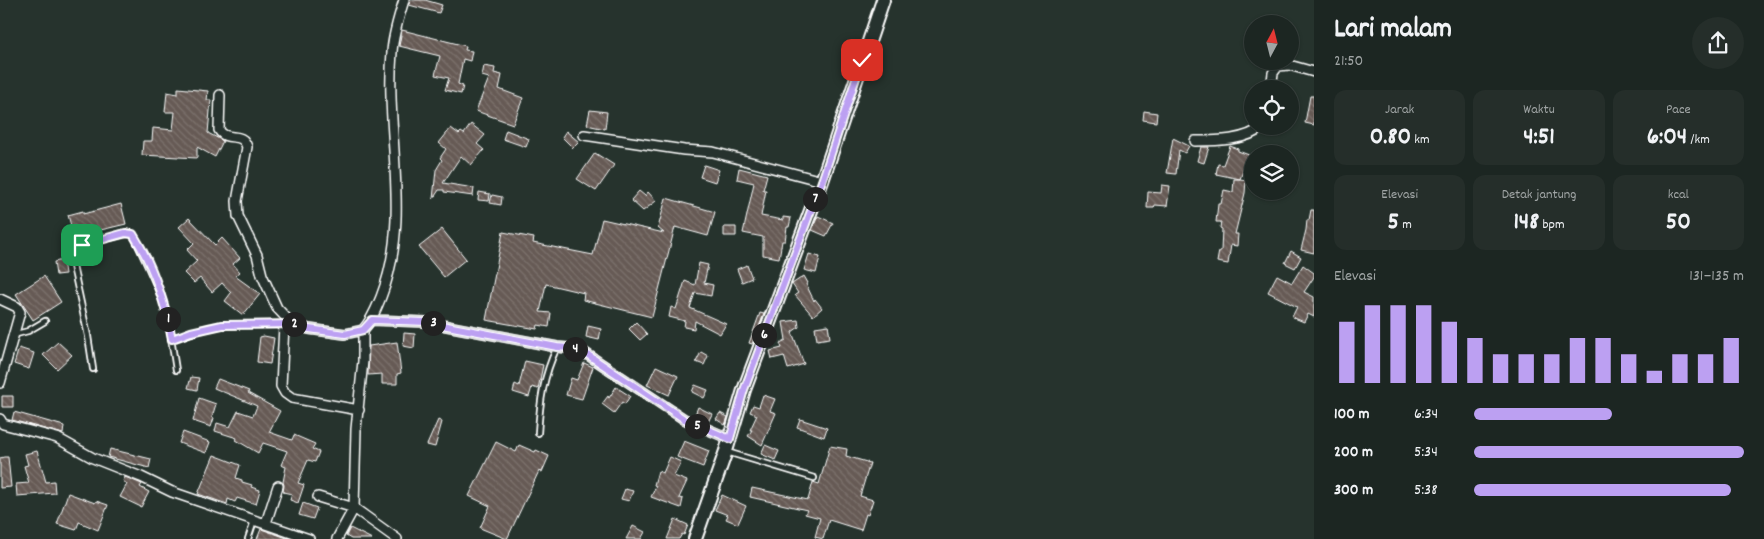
<!DOCTYPE html>
<html lang="id">
<head>
<meta charset="utf-8">
<style>
  body { margin:0; font-family:Dekko,sans-serif; background:#252e2a; color:#f1f3f6; height:100vh; display:flex; flex-direction:column; font-size:19px; white-space:nowrap }
  * { box-sizing:border-box; margin:0 }
  p { font-size:16px; color:#a0a5a5 }
  .icon { flex:none; width:28px; height:28px; fill:none; stroke:currentColor; stroke-width:2; stroke-linecap:round; stroke-linejoin:round }
  .map { position:relative; flex:1; overflow:hidden }
  .panel { display:flex; flex-direction:column; background:#1c2622; width:450px }
  .panel>* { flex:none }
  .needle { width:32px; rotate:7deg }
  .buttons { position:absolute; left:1244px; top:15px; display:grid; gap:10px }
  .buttons a { display:grid; place-items:center; width:55px; height:55px; border-radius:50%; background:#1c2622; box-shadow:0 1px 4px #0004,0 0 0 1px #3a4340; font-size:25px }
  .pin { position:absolute; display:grid; place-items:center; width:42px; height:42px; color:#fff; margin:-21px; border-radius:10px; box-shadow:0 2px 8px #0006 }
  .km { position:absolute; width:25px; height:25px; margin:-12px; border-radius:50%; background:#222; color:#fff; font-size:14px; line-height:25px; text-align:center }
  .round { display:grid; place-items:center; flex:none; width:52px; height:52px; border-radius:26px; background:#252e2a }
  .summary { display:flex; align-items:center; justify-content:space-between; height:85px; padding:0 20px }
  h1 { font-size:28px; font-weight:800; line-height:38px }
  .figures { display:grid; grid-template-columns:repeat(3,1fr); gap:8px; height:85px; padding:5px 20px }
  .figures div { display:grid; align-content:center; border-radius:12px; background:#252e2a; text-align:center }
  .figures b { font-size:25px; font-weight:800 }
  .figures small { font-size:14px; font-weight:400 }
  .figures p { font-size:14px }
  .chart { height:140px; padding:10px 20px }
  .chart p { display:flex; justify-content:space-between }
  .chart svg { width:100%; height:90px; margin-top:5px; stroke:#bca0f2; stroke-width:6 }
  ul { padding:0 20px; list-style:none; font-size:16px }
  li { display:grid; grid-template-columns:80px 60px 1fr; align-items:center; height:38px }
  li i { height:12px; border-radius:6px; background:#bca0f2 }
  main { display:flex; flex:1; min-height:0 }
  .map>svg:first-child { display:block }
  .building { fill:url(#building-back-hatch); stroke:#fff }
  .lines { fill:none; stroke-linecap:round; stroke-linejoin:round }
  .lane-casing { stroke:#fff; stroke-width:8 }
  .street-casing { stroke:#fff; stroke-width:12 }
  .secondary-casing { stroke:#fff; stroke-width:16 }
  .lane { stroke:#26332d; stroke-width:4.5 }
  .street { stroke:#26332d; stroke-width:9 }
  .secondary { stroke:#26332d; stroke-width:12 }
  .route-casing { stroke:#fff; stroke-width:10 }
  .route { stroke:#bca0f2; stroke-width:6 }
</style>
</head>
<body>
<main>
<div class="map">
<svg width="1314" height="539" viewBox="0 0 1314 539">
  <defs>
    <pattern id="building-back-hatch" width="6" height="6" patternUnits="userSpaceOnUse" patternTransform="scale(1.25)"><rect width="6" height="6" fill="#665a54"/><path d="M-1 5l2 2M0 0l6 6M5-1l2 2" fill="none" stroke="#7d736e"/></pattern>
  </defs>
  <rect width="100%" height="100%" fill="#26332d"/>
  <filter id="ink" filterUnits="userSpaceOnUse"><feTurbulence type="fractalNoise" baseFrequency=".02" numOctaves="2"/><feDisplacementMap in="SourceGraphic" scale="10" xChannelSelector="R" yChannelSelector="G"/><feConvolveMatrix kernelMatrix="1 2 1 2 8 2 1 2 1" color-interpolation-filters="sRGB"/></filter>
  <g filter="url(#ink)">
    <path class="building" d="M410,0h15l17,5 -3,8 -30,-8z
      M402,30l64,16 -1,4 7,1 -2,10 -7,-2 -5,25 5,2 -2,8 -16,-4 4,-12 -14,-3 5,-19 -41,-10z
      M484,66l11,2 -1,5 8,2 -3,14 24,9 -10,26 -37,-13 13,-33 -7,-2z
      M178,88l30,3 -1,9h4l-3,33 15,8 -8,16 -18,-10v11l-55,-3 1,-14h9l1,-13 20,2 2,-18h-10l2,-20 11,2z
      M1310,96h4v29l-9,-2z
      M590,110l17,2 -2,17 -18,-4z
      M1144,111l13,2 -1,9 -13,-2z
      M471,124l14,11 -8,9 7,6 -13,15 -10,-9 -18,27 31,5 -1,8 -29,-4v-2h-5l-6,9 3,-29 6,-10 -2,-2 6,-9 -7,-6 12,-15 8,6 2,-2 3,2z
      M506,130l23,9 -3,8 -23,-8z
      M566,131l13,11 -6,6 -11,-11z
      M1173,138l16,8 -4,7 -6,-3 -3,24 -9,-1z
      M1230,146l8,3v2l11,4 -9,24 6,1 -1,13 -10,41h3l-1,12 -6,-1 -3,19 -11,-2 2,-11h2l1,-22 -2,-1 1,-6h-5l2,-18h3l3,-14 9,2 1,-13h6l-24,-5 2,-10 5,1z
      M1201,147h8l-5,16 -7,-2z
      M595,153l19,12 -18,26 -19,-12z
      M704,165l15,5 -4,12 -15,-5z
      M739,168l28,7 -4,15h3l-5,26 22,4v-3l8,1 -2,9h-2l-2,14h-3l-3,17 -16,-3v-18l-20,-4 11,-50 -17,-4z
      M1162,185l8,1 -3,20 -12,-1 -1,3h-7l1,-16 13,1z
      M639,191l6,5 3,-4 8,9 -13,10 -12,-11z
      M479,192l11,2 -1,7 -11,-1z
      M492,195l10,2 -1,8 -11,-2z
      M666,198l49,14 -7,24 -33,-9 -23,90 -69,-17 1,-7 -38,-9 -6,28 11,1 -2,14 -11,-2 -1,4 -51,-9 17,-88 31,6 -1,5 60,12 9,-36 62,14 -6,-5z
      M121,204l5,20 -38,9 1,4 -14,3 -7,-25 15,-4v3z
      M1311,210h3v43l-13,-3 5,-20 1,-10h2z
      M818,216l15,7 -7,13 -14,-6z
      M189,218l26,27 7,-7 18,20 -7,6 7,8 -5,4 25,18 -17,21 -18,-14 6,-8 -9,-10 -10,9 -12,-14 -6,5 -10,-10 13,-12 -10,-11 7,-7 -15,-16z
      M724,227h12v9h-12z
      M442,229l24,30 -22,18 -25,-30z
      M1291,251l10,6 -6,11 -10,-5z
      M809,254l11,3 -4,16 -12,-3z
      M63,260l2,14 -9,1 -2,-13z
      M699,263l9,2 -4,18 9,2 -2,11 -16,-3 -5,15 36,16 -6,10 -25,-13 -1,8 -10,-2 1,-6 -16,-4 2,-10 5,2 9,-28 10,4z
      M747,265l5,13 -10,4 -5,-13z
      M1303,265l11,8v4l-10,15 10,5v20l-6,-3 -4,8 -12,-5 5,-10 -29,-15 9,-17 15,8z
      M44,276l17,26 -28,18 -17,-26z
      M804,276l4,7 -2,1 8,17 1,-2 7,9 -9,8 -18,-21 3,-2 -6,-9z
      M760,313l4,1 -12,30 -3,-1z
      M798,320l1,7 -7,5 12,32 -16,5 -4,-13 -12,3 -2,-8 12,-3 -2,-5 6,-3 -3,-18z
      M636,322l11,12 -7,6 -11,-11z
      M828,325l2,13 -13,2 -2,-13z
      M588,326l13,3 -2,11 -13,-3z
      M404,333l11,1 -1,14 -11,-2z
      M264,336l10,2 -4,26 -13,-2 3,-25z
      M58,342l14,13 -15,14 -14,-14z
      M397,342l4,31 -4,1v10h-15v-10l-14,1 1,-29z
      M19,348l15,5 -5,16 -15,-5z
      M701,352l7,4 -4,9 -8,-3z
      M525,361l18,4 -5,24 -6,-2 -3,10 -16,-5 2,-8 4,2z
      M584,363l9,4 -11,32 -16,-4 5,-17 6,2z
      M656,366l22,10 -9,19 -22,-10z
      M191,377l8,1 -2,12 -9,-2z
      M218,379l31,12 -1,2 32,18 -11,21 23,8 2,-5 21,9 -3,5 7,3 -4,10 -7,-2 -10,23 6,2 -6,18 -8,-3 2,-6 -9,-2 1,-7 -1,-3 3,-15 -5,-2 6,-14 -24,-8 -5,10 -22,-13 1,-2 -22,-7 2,-8 13,4 8,-16 15,5 4,-10 -43,-18z
      M695,385l13,5 -4,8 -12,-6z
      M616,387l14,9 -5,8 -3,-2 -8,11 -12,-9 6,-8 1,2z
      M763,395l12,4 -5,12 6,2 -14,32 -14,-9 4,-6h-2l7,-15 -7,-3 3,-7 6,2z
      M2,396h11v11h-11z
      M199,398l17,6 -4,13 2,1 -3,9 -18,-6z
      M698,407l14,7 -4,8 -14,-5z
      M14,412l50,14 -1,8 -51,-14z
      M720,413l8,4 -3,8 -9,-6z
      M800,419l27,9 -3,9 -27,-10z
      M438,420l4,2 -7,25 -8,-2z
      M183,432l27,10 -4,11 -27,-10z
      M684,441l25,10 -6,16 -26,-10z
      M496,442l20,10 3,-7 16,7 1,-2 13,6 -7,16 -3,-1 -32,68 -27,-11 10,-22 -21,-10z
      M765,445l14,6 -4,9 -14,-6z
      M830,446l17,3 -1,7 24,7 -10,33 13,4 -5,15 -2,-1 -5,16 -32,-10 -6,19 -8,-2 5,-19 -15,-4 2,-4 -57,-13 2,-9 56,12 5,-18 6,2z
      M110,449l41,10 -2,9 -41,-11z
      M37,451l9,31 8,-1 1,12 -38,3 -1,-12 13,-1 -5,-17 4,-1 -3,-11z
      M214,455l26,10 -4,13 6,2v2l10,3 -1,2 9,3 -4,14 -19,-6 -2,4 -7,-3 -1,5 -29,-10z
      M4,457h4l3,30 -11,1v-30z
      M670,457l11,5 -7,14 13,5 -8,17 4,1 -2,9 -30,-11 5,-11 -2,-1 4,-14 5,2z
      M125,477l17,7 -2,3 9,5 -8,15 -21,-10 7,-13 -4,-3z
      M625,489l8,2 -4,10 -8,-2z
      M68,493l27,10 1,-2 12,4 -10,25 -19,-8 -3,8 -19,-6z
      M722,495l24,11 -8,18 -12,-5 2,-4 -13,-5z
      M303,503l14,5 -4,11 -14,-4z
      M675,519l13,6 -4,10 -2,-1 -3,5h-12z
      M633,526l12,6 -4,7h-15z
      M350,528l22,11h-21l-5,-3z
      M261,529l29,10h-33z"/>
    <g class="lines">
      <g class="lane-casing">
        <path id="lane" d="M13,335l15,-4 17,-10
          M172,339l35,-11 15,-3h62
          M93,369l-5,-33 -15,-70v-12l9,-9 48,-12 5,5 24,53 8,22 9,57
          M538,433c2,-32 5,-56 19,-86
          M727,452l87,26
          M248,539l6,-18"/>
      </g>
      <g class="street-casing">
        <path id="street" d="M1271,89l2,-16 5,-7 11,-1 25,7
          M220,95l-1,35c8,13 23,0 28,17l-10,54 1,15 19,39 5,20 15,33 15,16 17,5 36,5 18,-4
          M584,135l100,15 29,2 109,29
          M1195,141c21,0 52,0 68,-15
          M0,299l17,8 3,5 -20,71
          M372,320l54,2 131,25 22,2 105,70 46,20
          M292,324l-8,1 -3,61 4,7 7,5 67,12
          M0,419l3,5 54,14 36,20 48,19 31,15 137,47
          M318,497l36,11 -17,31
          M266,523l12,-37
          M397,539l-43,-31 2,-79 7,-68v-31c9,-10 13,-21 18,-33 31,-79 4,-163 11,-245 1,-18 7,-35 12,-52"/>
      </g>
      <g class="secondary-casing">
        <path id="secondary" d="M695,539l31,-88 18,-61 78,-209 61,-181"/>
      </g>
      <use href="#lane" class="lane"/>
      <use href="#street" class="street"/>
      <use href="#secondary" class="secondary"/>
    </g>
  </g>
  <g class="lines" filter="url(#ink)">
    <g class="route-casing">
      <path id="route" d="M82,245l43,-12 8,1c20,31 32,69 39,105l19,-7 31,-7 70,-1 17,5 36,5 18,-4 9,-10 54,2 131,25 22,2 105,70 46,20 14,-49 78,-209 40,-121"/>
    </g>
    <use href="#route" class="route"/>
  </g>
</svg>
<div class="buttons">
<a><svg class="needle" viewBox="-14 -14 28 28"><path d="M0-13l5 13h-10z" fill="#e53935"/><path d="M0 13l5-13h-10z" fill="#a0a5a5"/></svg></a>
<a><svg class="icon" aria-label="locate" viewBox="0 0 24 24"><circle cx="12" cy="12" r="6"/><path d="M12 2v4M12 18v4M2 12h4M18 12h4"/></svg></a>
<a><svg class="icon" aria-label="layers" viewBox="0 0 24 24"><path d="M12 4l9 5-9 5-9-5zM3 14l9 5 9-5"/></svg></a>
</div>
<div class="pin" style="left:82px;top:245px;background:#1e9e55"><svg class="icon" aria-label="arrive" viewBox="0 0 24 24"><path d="M6 21V4h12l-3 4 3 4H6"/></svg></div>
<div class="pin" style="left:862px;top:60px;background:#d93025"><svg class="icon" aria-label="check" viewBox="0 0 24 24"><path d="M5 12l5 5 9-10"/></svg></div>
<b class="km" style="left:168px;top:319px">1</b>
<b class="km" style="left:294px;top:324px">2</b>
<b class="km" style="left:433px;top:323px">3</b>
<b class="km" style="left:575px;top:349px">4</b>
<b class="km" style="left:697px;top:426px">5</b>
<b class="km" style="left:764px;top:335px">6</b>
<b class="km" style="left:815px;top:199px">7</b>
</div>
<section class="panel">
<div class="summary"><div><h1>Lari malam</h1><p>21:50</p></div><a class="round"><svg class="icon" aria-label="share" viewBox="0 0 24 24"><path d="M12 15V3M7 8l5-5 5 5M5 13v7h14v-7"/></svg></a></div>
<div class="figures">
<div><p>Jarak</p><b>0.80<small> km</small></b></div>
<div><p>Waktu</p><b>4:51</b></div>
<div><p>Pace</p><b>6:04<small> /km</small></b></div>
</div>
<div class="figures">
<div><p>Elevasi</p><b>5<small> m</small></b></div>
<div><p>Detak jantung</p><b>148<small> bpm</small></b></div>
<div><p>kcal</p><b>50</b></div>
</div>
<div class="chart"><p><span>Elevasi</span>131–135 m</p>
<svg viewBox="0 0 160 44" preserveAspectRatio="none"><path d="M5 44V14M15 44V6M25 44V6M35 44V6M45 44V14M55 44V22M65 44V30M75 44V30M85 44V30M95 44V22M105 44V22M115 44V30M125 44V38M135 44V30M145 44V30M155 44V22"/></svg>
</div>
<ul>
<li><b>100 m</b>6:34<i style="width:51%"></i></li>
<li><b>200 m</b>5:34<i style="width:100%"></i></li>
<li><b>300 m</b>5:38<i style="width:95%"></i></li>
</ul>
</section>
</main>
</body>
</html>
